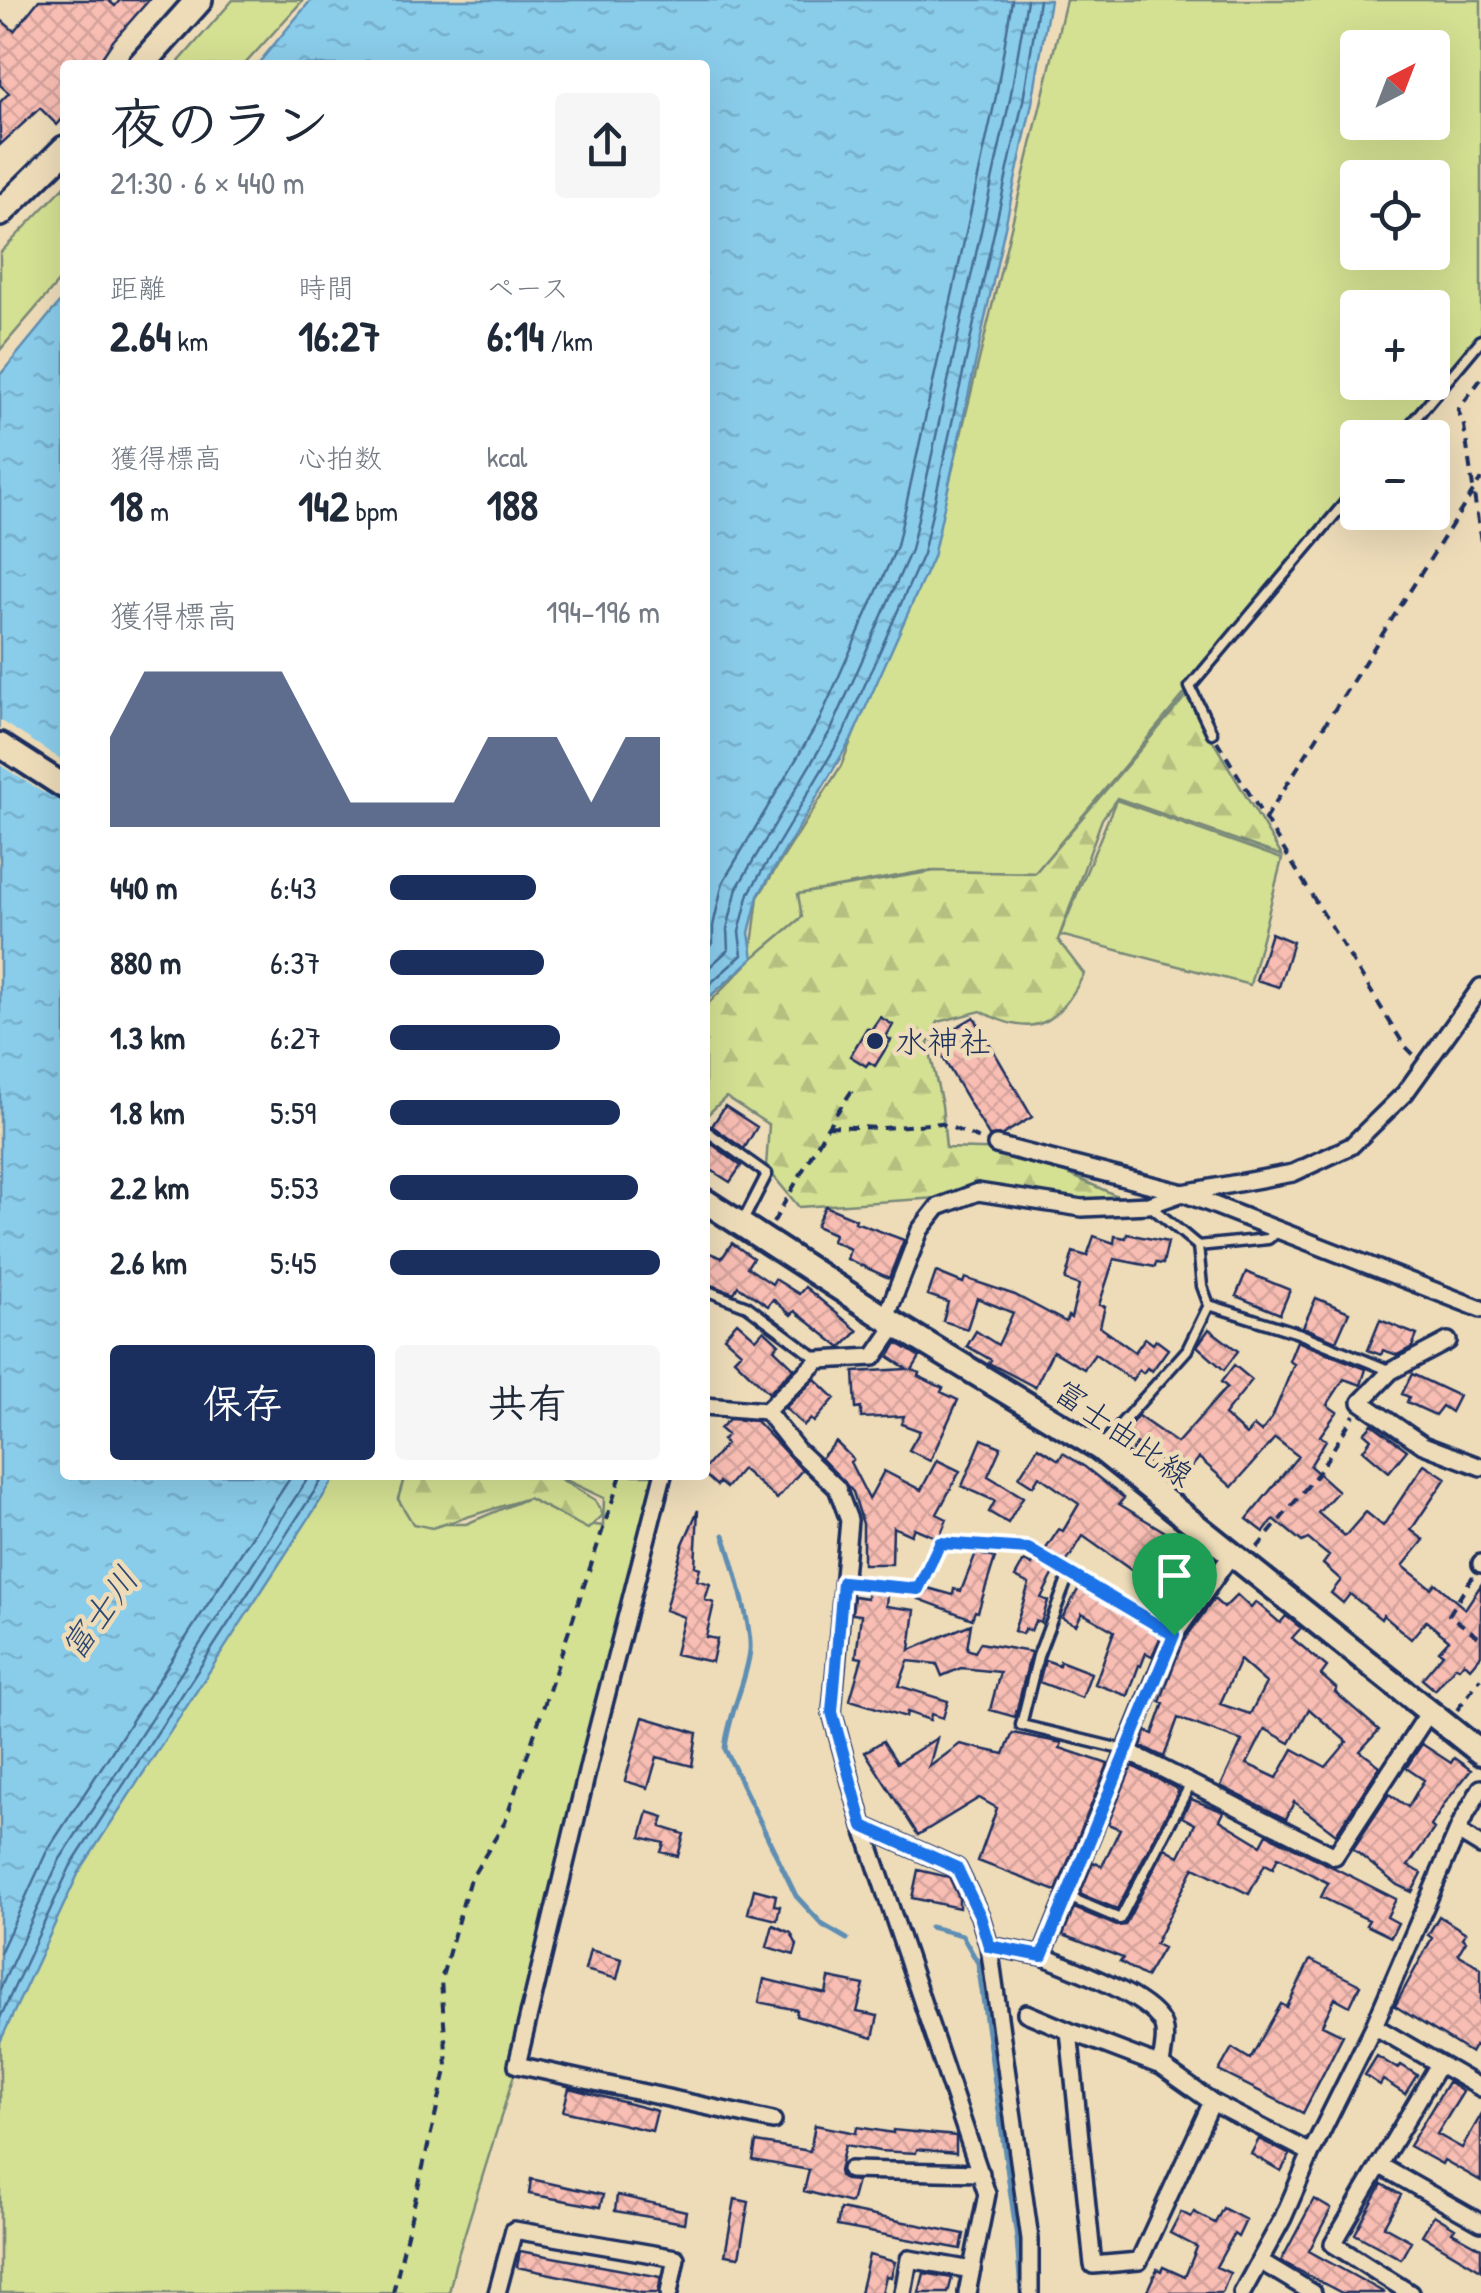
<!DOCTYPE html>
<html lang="ja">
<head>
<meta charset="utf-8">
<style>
  body { margin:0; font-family:"Patrick Hand","Klee One",sans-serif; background:#f6f6f7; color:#1f2937; height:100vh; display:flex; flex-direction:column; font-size:38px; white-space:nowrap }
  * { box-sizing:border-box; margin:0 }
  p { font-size:32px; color:#747a83 }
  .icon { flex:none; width:55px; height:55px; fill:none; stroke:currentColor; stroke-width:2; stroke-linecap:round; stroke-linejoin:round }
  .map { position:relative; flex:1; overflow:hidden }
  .details { position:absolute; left:60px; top:60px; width:650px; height:1420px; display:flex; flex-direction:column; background:#fff; border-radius:10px; box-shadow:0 10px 40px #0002 }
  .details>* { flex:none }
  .needle { width:65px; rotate:42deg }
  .controls { position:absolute; left:1340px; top:30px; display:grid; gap:20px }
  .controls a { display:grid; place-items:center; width:110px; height:110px; border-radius:10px; background:#fff; box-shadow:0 10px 40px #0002; font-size:50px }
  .pin { position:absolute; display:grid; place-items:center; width:85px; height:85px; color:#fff; margin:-102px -42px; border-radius:50% 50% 50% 0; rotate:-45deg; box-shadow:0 0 10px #0007 }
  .pin .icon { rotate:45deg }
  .round { display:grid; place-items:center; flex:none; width:105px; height:105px; border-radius:10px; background:#f6f6f7 }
  .summary { display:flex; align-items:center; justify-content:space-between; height:170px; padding:0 50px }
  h1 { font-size:55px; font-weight:800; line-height:75px }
  .stats { display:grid; grid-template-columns:repeat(3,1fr); gap:15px; height:170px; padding:10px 50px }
  .stats div { display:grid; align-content:center }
  .stats b { font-size:42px; font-weight:800 }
  .stats small { font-size:28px; font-weight:400 }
  .stats p { font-size:28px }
  .chart { height:280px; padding:20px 50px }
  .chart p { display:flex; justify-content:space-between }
  .chart svg { width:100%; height:180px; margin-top:10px; fill:#1b2f5e; opacity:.7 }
  .primary-button { display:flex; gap:20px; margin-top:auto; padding:20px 50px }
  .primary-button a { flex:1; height:115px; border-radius:10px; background:#1b2f5e; color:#fff; font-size:40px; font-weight:800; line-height:115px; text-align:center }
  .primary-button a+a { background:#f6f6f7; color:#1f2937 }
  ul { padding:0 50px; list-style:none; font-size:32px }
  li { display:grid; grid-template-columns:160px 120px 1fr; align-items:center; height:75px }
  li i { height:25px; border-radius:12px; background:#1b2f5e }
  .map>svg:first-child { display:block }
  .grass { fill:#d4e092; stroke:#788878; stroke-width:2.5; fill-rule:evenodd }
  .forest { fill:url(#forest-firs); stroke:#788878; stroke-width:2.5 }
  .water { fill:url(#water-ripples); stroke:#5e8eb3; stroke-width:2.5 }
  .pier { fill:#eedcb9 }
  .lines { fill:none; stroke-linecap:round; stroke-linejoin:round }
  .shore { stroke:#476e96; stroke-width:2.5 }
  .stream { stroke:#5e8eb3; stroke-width:5 }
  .building { fill:url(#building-cross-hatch); stroke:#1b2f5e; stroke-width:2.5; fill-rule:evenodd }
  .service-casing { stroke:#1b2f5e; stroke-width:15 }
  .minor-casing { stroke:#1b2f5e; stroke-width:22 }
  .secondary-casing { stroke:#1b2f5e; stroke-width:30 }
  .primary-casing { stroke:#1b2f5e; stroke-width:32 }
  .path { stroke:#1b2f5e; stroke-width:4; stroke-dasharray:10 8; stroke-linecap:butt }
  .service { stroke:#eedcb9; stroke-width:8 }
  .minor { stroke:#eedcb9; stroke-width:15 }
  .secondary { stroke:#eedcb9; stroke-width:22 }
  .primary { stroke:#eedcb9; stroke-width:25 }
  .route-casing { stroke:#fff; stroke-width:20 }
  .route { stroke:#1a73e8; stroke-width:12 }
  .poi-dot { fill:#1b2f5e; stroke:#eedcb9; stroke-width:4 }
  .labels { text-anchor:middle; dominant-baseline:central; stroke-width:9; stroke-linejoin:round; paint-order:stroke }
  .poi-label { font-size:32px; fill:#1b2f5e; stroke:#eedcb9; text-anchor:start }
  .street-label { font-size:32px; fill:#1b2f5e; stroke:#eedcb9 }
  .water-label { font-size:35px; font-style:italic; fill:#2c4773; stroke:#eedcb9 }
</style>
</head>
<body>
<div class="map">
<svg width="1481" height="2293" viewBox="0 0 1481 2293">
  <defs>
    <pattern id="forest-firs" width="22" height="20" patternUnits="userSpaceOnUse" patternTransform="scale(2.5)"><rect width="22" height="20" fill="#d4e092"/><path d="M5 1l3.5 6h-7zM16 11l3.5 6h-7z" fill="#b5c080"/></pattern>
    <pattern id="water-ripples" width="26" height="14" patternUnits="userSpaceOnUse" patternTransform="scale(2.5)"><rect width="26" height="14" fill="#8acdeb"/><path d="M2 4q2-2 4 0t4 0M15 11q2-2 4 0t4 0" fill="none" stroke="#76b0cc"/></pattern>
    <pattern id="building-cross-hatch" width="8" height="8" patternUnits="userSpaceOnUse" patternTransform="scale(2.5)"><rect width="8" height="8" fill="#f8bdb3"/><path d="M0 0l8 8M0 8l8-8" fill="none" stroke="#d4a39c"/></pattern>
  </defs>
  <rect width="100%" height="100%" fill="#eedcb9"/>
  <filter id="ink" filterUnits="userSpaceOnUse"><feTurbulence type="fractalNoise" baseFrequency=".01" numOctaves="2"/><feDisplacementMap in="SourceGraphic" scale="20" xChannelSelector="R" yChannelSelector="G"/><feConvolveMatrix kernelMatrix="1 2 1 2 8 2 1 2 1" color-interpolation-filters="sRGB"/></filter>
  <g filter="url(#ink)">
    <path class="grass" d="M233,0h70l-59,65h-68z
      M1066,0h415v340l-82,97 -41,1 -1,49 -322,386 -110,-2 -126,23 3,23 -52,44 8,-64 83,-131 100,-249zM1358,48h74v74h-74zM1358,178h74v74h-74zM1358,308h74v74h-74z
      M65,186v88l-65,76v-97z
      M1116,800l166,59 -32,126 -190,-50z
      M291,1475h114l-7,24 16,25h52l62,-26 46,24 29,4 1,-28 -49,-23h98l-59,268 -77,322 -62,200 -6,28h-449v-278z"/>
    <path class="forest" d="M1186,696l96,160 -165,-58 -15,21 -44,121 26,34c-26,50 -49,67 -103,37l-43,11 -10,22 14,61 4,43 69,2 109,49 -83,3 -102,-4 -140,9 -33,-40 3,-42 -43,-28 -21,20v-110l48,-49 49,-41 -4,-23 137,-23 100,2z
      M405,1475h149l41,25 8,15 -15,14 -60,-31 -96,30 -19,-4 -15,-25z"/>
    <path class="water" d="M311,0h739l-18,103 -99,454 -81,181 -94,158 -9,37 4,25 -48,43v-936h-448z
      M65,296v1179h272l-258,397 -79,170v-1667z"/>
    <path class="pier" d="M0,720l65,42v38l-18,-11 -3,4 -44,-28z"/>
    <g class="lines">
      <path class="shore" d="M705,951l8,-8v-17l10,-44 96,-161 78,-175 99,-450 16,-96
        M705,971l23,-21 -1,-21 10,-41 95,-160 79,-178 99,-451 17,-99
        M705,988l37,-33 -3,-23 10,-39 94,-159 80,-180 100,-453 16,-101
        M0,1953l47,-102 245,-376
        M0,1989l60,-130 250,-384
        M0,2018l70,-151 255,-392"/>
      <path class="stream" d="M724,1535c8,23 28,92 26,115 -3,31 -22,65 -25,99l71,147 27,29 24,14
        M930,1927l32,8 16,28 39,275 4,55"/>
    </g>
    <path class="building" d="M39,0h69l7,6 5,-6h29l-36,41 -16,24h-32v51l-8,9 -17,-17 -40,37v-43l9,-9 -9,-8v-66l14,12z
      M1271,933l22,9 -14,45 -23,-7z
      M880,1017l13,8 -7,12 5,3 -16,26 -6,-4 -3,4 -16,-10 17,-28 4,2z
      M974,1017l58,100 -30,18 -13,1 -56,-95z
      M725,1106l32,21 -13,22 -32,-23z
      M712,1144l29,22 -11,16 -25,-16v-12z
      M825,1206l31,13 -1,3 49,18 -15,38 -42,-19 3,-10 -18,-8 2,-7 -18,-8z
      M1127,1234l41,8 -5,22 -7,-1 -1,4 -41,-8 -15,46 6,1 -5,21 35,25 10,-14 8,6 3,-4 12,9 -16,22 -5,-3 -4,5 -4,-3 -7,10 -37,-26 -11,15 -31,-18 -18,36 -46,-24 2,-3 -24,-14 9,-15 22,14 15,-32 -36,-15 -10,31 -24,-8 5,-19 -20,-7 8,-23 27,11 2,-5 50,17 51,27 2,-6 3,2 8,-33 -14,-5 8,-28 14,4 7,-20 20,7 1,-7 11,2z
      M732,1243l21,15 -6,9 25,17 3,-5 24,15 6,-7 53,44 -17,17 -46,-37 -4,4 -18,-16 -5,7 -30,-20 -4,7 -29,-10v-32l17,7z
      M1246,1272l44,18 -10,24 -44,-18z
      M1316,1298l33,14 -13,29 -33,-14z
      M1380,1320l37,15 -5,12 -15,8 -14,-5 -2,5 -13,-5z
      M737,1322l19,17 8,-9 15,14 -5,5 20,19 -25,25 -35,-34 7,-7 -17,-15z
      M1209,1329l29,22 -14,19 -27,-24z
      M1297,1341l69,28 -5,16 -17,-6 -17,26 10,7 -17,24 6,4 -16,26 28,25 -20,22 27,23 21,-24 17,14 41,-62 22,14 -35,52 13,10 -21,26 28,22 4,-5 30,26 16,-24v70l-11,13 -6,-6 -5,6 -3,-2 -21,24 -13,-11 21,-25 -4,-3 10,-11 -23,-19 -15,18 -28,-24 -2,4 -31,-25 -7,9 -12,-10 10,-13 -18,-16 6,-8 -21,-17 -6,3 -28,-23 -10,13 -17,-13 51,-63 -23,-18 -43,49 -33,-29 -17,21 -22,-19 -6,8 -22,-17 5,-7 -14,-11 15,-17 39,27 50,-56 -6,-5 13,-17 18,15 -28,35 22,20 8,-9 7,6 11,-14 22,-54 -5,-3z
      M897,1343l23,14 -8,13 8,3 -2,3 25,12 -2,4 17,8 -28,61 -21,-11 11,-19 -19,-7 3,-8 -43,2v-10l-5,1 -2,-37 53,-3 -18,-12z
      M1412,1374l47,22 -8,16 -9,-6 -7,9 -28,-13 2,-5 -7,-3z
      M815,1379l20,19 -21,24 -3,-3 -7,7 -19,-18z
      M729,1419l27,2 46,49 -25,29 -35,-30 -16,19 -7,-6 -2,4 -12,-11v-7l21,-24 -4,-4 5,-5 -7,-6z
      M1372,1424l35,26 -18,22 -26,-22 8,-11 -7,-6z
      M982,1439l19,8 -13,29 35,21 -15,26 -19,-11 6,-11 -33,-15z
      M836,1442l17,17 -3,3 19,37 15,-28 37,19 16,-30 23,11 -23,43 10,5 -7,17 -5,1 -21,-9 -3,7 -18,-8 -1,37h-29v-40l-10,-32 -32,-34z
      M1038,1447l21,13 4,-7 22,14 39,31 -5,6 48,29 -10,14 30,22 10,-13 12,10 -40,57 -17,-10 13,-19 -82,-58 -17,27 -21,-13 14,-21 4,2 16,-27 -40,-28 -6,10 -14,-9z
      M698,1510l-3,56 5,2 -3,12 13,4 -5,16 9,3 -8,34 11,2 -5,23 -37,-8 9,-37 -19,-7 18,-66z
      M976,1553l19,5 -17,54 -3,-1 -3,8 -53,-20 9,-11 25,7 1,-6 7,2z
      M1024,1561l8,4 2,-4 20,12 -13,25 7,3 -7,22 -6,-2 -4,10 -6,-2 -3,5 -8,-3 15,-47 -14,-7z
      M1079,1588l82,48 -9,20 -6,-3 -5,13 -2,-1 -11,31 -33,-12 19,-53 -32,-18 -6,12 -14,-7z
      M867,1592l20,2 -1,12 29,4 -5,40 61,-26 -4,25 8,3 5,-9 51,9 -16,65 -25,-7 10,-38 -39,-4 -19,8 -5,-12 -29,-3 -9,25 49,15 -5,17 -12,-4 -1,6 -23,-8 -1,5 -56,-17 12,-42 -6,-1 5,-42 -9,-1 2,-18 13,2z
      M1237,1595l14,13 5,-6 24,21 6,-7 15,12 -9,10 35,29 -6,8 16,14 -2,3 44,38 -19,21 20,15 -44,68 -42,-32 -8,17 -65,-33 21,-45 -64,-23 -14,39 -23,-11 5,-15 7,3 11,-31 -4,-1 22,-59 32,-44 10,9zM1240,1660l26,23 -16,31 -30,-10zM1309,1709l38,33 -21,25 -33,-18 -16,29 -30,-14 18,-35 25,14z
      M1045,1660l14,5 1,-4 31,12 -9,25 -43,-16z
      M643,1717l54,16 -5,33 -35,-9 -9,31 -23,-7z
      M1013,1733l49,10 -2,5 48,16 -52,127 -78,-30 19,-53 -18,-10 -61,37 -53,-83 18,-11 14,22 40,-25 -8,29 31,-23 44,10z
      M1422,1744l29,19 3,-5 17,12 -26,33 -14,23 3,3 -26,37 14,7 -10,19 -15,-7 -44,-36 36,-55 19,13 16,-27 -18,-12z
      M1132,1766l43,22 3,4 -61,117 -37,-15 13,-32 9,4 18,-37 -12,-5z
      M1191,1799l33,13 -4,8 41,25 6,-11 129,65 -9,18 11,6 -7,14 -25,-12 3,-5 -48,-23 7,-14 -50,-26 -5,11 -8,-4 -16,30 -55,-27 -39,77 8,4 -17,29 -26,-15 3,-4 -60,-23 11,-27 43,18 8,-1 40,-77 14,8 16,-32 -13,-7z
      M648,1812l16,5 -3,10 23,7 -6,22 -17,-4 3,-9 -23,-6z
      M918,1870l31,7 10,21v10l-47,-10z
      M754,1889l22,6 -2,10 6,1 -3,14 -29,-7z
      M1439,1916l27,17 -3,5 3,3 -8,13 23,14v82l-6,-4 -4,7 -76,-47 37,-68 -4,-3z
      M773,1925l18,8 6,12 -3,10 -27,-8z
      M590,1950l32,9 -5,20 -32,-9z
      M1310,1960l50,25 -10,21 -15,-8 -13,27 21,10 -40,78 -84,-42 13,-23 18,11 31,-55 6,3z
      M829,1978l35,7 -7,27 21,4 -5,22 -77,-22 1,-6 -38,-8 5,-23 62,15z
      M1377,2056l21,13 3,-4 16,10 -12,19 -22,-14 -3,5 -15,-10z
      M1448,2082l15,10 -26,42 25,14 19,-33v66l-37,-21 -2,4 -33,-18z
      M569,2088l88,23 -5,20 -89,-20z
      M815,2125l41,8 1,-6 36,6v-3l63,6v17l-39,-4 -1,4 -37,-2 -34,-6 -6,26 1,5 5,4 12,1 -6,22 -47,-12 5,-21 -56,-10 3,-18 54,9z
      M1259,2139l31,16 -9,16 -30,-17z
      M531,2179l72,16 -3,12 -71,-13z
      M1382,2184l19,11 -17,31 27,15 -10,18 -46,-25z
      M617,2195l69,16 -2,12 -69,-12z
      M735,2199l14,3 -10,55 -14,-2z
      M1314,2199l17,10 -22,42 76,42h-43l-61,-32z
      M1223,2208l23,12 -8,17 -4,-3 -18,33 14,6 -8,20h-76l11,-24 4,2 2,-4 22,10 12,-30 -27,-14 11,-21 10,5 3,-5 21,11z
      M840,2209l124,25 -3,15 -124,-23z
      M1434,2215l21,13 -3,4 29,16v22l-59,-35z
      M520,2251l141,26 -3,16h-16l-125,-26z
      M869,2255l26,7 -4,15 -5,-1 -4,17h-22z
      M924,2273l28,5 -4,15h-29z"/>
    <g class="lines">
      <g class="service-casing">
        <path id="service" d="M1399,438l82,-98
          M1212,733l-22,-46 168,-200
          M705,1130l62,44 -25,49
          M1149,1205l49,41 4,40 7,19
          M1198,1246l70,-7 9,-7
          M705,1290l42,16 72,54
          M1102,1445l85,-95 22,-45 89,28 93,38
          M1070,1572l-32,84 -17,69 104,25
          M843,1582l76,7 21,-46 88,6 146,86
          M1066,1896l54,23 70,-134"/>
      </g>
      <g class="minor-casing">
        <path id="minor" d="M996,1145l187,48 298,116
          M886,1318l34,-88 18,-23 40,-15 104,16 67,-3 34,-12 110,-20 58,-27 54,-53 76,-106
          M1448,1341l-57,30 -30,31 62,43 58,22
          M705,1406l61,5 31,39 40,38 12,32 -17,192 31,114 124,368 -20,99
          M766,1411l53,-51 55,-3 22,-32
          M663,1475l-69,268 -77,322 256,56
          M1481,1564v-1
          M1125,1750l210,106 94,-144
          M863,1826l94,42 23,48 9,30 41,293v54
          M1458,1832l23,14
          M989,1946l53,10 130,-318 60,-84
          M1042,1956c28,12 111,41 121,70 4,12 -1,28 -2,40l51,36 99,51
          M1026,2013l43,18
          M1374,2026l107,62
          M1161,2066l-92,-35 24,234 46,-4 73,-159
          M1379,2165l102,58
          M850,2170l131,3
          M1260,2261l53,32
          M497,2293l17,-63 162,28 -7,35
          M903,2293l6,-34 63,11
          M1242,2293l41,-75 28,-65 63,-127 88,-205 19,-33
          M1410,2293l-77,-49 106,-180"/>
      </g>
      <g class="secondary-casing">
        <path id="secondary" d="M0,745l65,42
          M705,1201l191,124 203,123 382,305"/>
      </g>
      <g class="primary-casing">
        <path id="primary" d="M141,65l58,-65
          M0,213l65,-64"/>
      </g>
      <path class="path" d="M1481,379l-23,31 6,16 17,116
        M1217,741l187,304 10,10
        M1265,819l216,-340
        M828,1126l55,2 57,-5 40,16
        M773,1223l55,-97 27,-40
        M1257,1548l62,-76 35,-57
        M1473,1576l-24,39 32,24
        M1457,1710l24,-32
        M393,2293l54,-227 -6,-86 28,-98 36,-60 116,-347"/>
      <use href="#service" class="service"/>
      <use href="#minor" class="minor"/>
      <use href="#secondary" class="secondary"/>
      <use href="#primary" class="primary"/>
    </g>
  </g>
  <g class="lines" filter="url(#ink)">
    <g class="route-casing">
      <path id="route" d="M940,1543l88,6 146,86 -132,321 -53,-10 -9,-30 -23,-48 -94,-42 -31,-114 11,-130 75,7z"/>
    </g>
    <use href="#route" class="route"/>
  </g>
  <circle class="poi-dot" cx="875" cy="1041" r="10"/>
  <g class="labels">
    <g class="poi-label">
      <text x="895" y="1041">水神社</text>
    </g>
    <g class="street-label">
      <text transform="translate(1124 1433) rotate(35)">富士由比線</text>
    </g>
    <g class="water-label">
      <text transform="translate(99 1613) rotate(-54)">富士川</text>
    </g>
  </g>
</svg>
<div class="controls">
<a><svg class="needle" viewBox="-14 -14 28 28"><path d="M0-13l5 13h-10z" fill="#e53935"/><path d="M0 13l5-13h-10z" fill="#747a83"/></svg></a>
<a><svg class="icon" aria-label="locate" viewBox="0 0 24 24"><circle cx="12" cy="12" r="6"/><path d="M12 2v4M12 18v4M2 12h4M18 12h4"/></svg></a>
<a>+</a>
<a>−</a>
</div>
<div class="pin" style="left:1174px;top:1635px;background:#1e9e55"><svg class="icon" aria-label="arrive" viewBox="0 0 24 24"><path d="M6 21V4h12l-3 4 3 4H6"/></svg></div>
<section class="details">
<div class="summary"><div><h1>夜のラン</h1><p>21:30 · 6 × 440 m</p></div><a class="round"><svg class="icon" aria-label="share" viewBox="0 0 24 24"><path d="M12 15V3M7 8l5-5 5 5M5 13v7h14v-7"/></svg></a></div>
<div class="stats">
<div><p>距離</p><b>2.64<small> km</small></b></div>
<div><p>時間</p><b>16:27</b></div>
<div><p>ペース</p><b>6:14<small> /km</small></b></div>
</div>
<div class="stats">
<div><p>獲得標高</p><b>18<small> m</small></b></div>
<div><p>心拍数</p><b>142<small> bpm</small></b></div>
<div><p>kcal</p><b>188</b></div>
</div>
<div class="chart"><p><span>獲得標高</span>194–196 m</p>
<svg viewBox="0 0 160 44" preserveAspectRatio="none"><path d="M0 44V22L10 6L20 6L30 6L40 6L50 6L60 22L70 38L80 38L90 38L100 38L110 22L120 22L130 22L140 38L150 22L160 22V44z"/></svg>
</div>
<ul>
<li><b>440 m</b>6:43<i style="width:54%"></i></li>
<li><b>880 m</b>6:37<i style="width:57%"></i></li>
<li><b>1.3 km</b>6:27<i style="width:63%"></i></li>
<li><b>1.8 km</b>5:59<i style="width:85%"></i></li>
<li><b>2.2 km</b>5:53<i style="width:92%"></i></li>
<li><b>2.6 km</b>5:45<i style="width:100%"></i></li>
</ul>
<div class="primary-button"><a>保存</a><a>共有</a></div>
</section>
</div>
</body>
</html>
